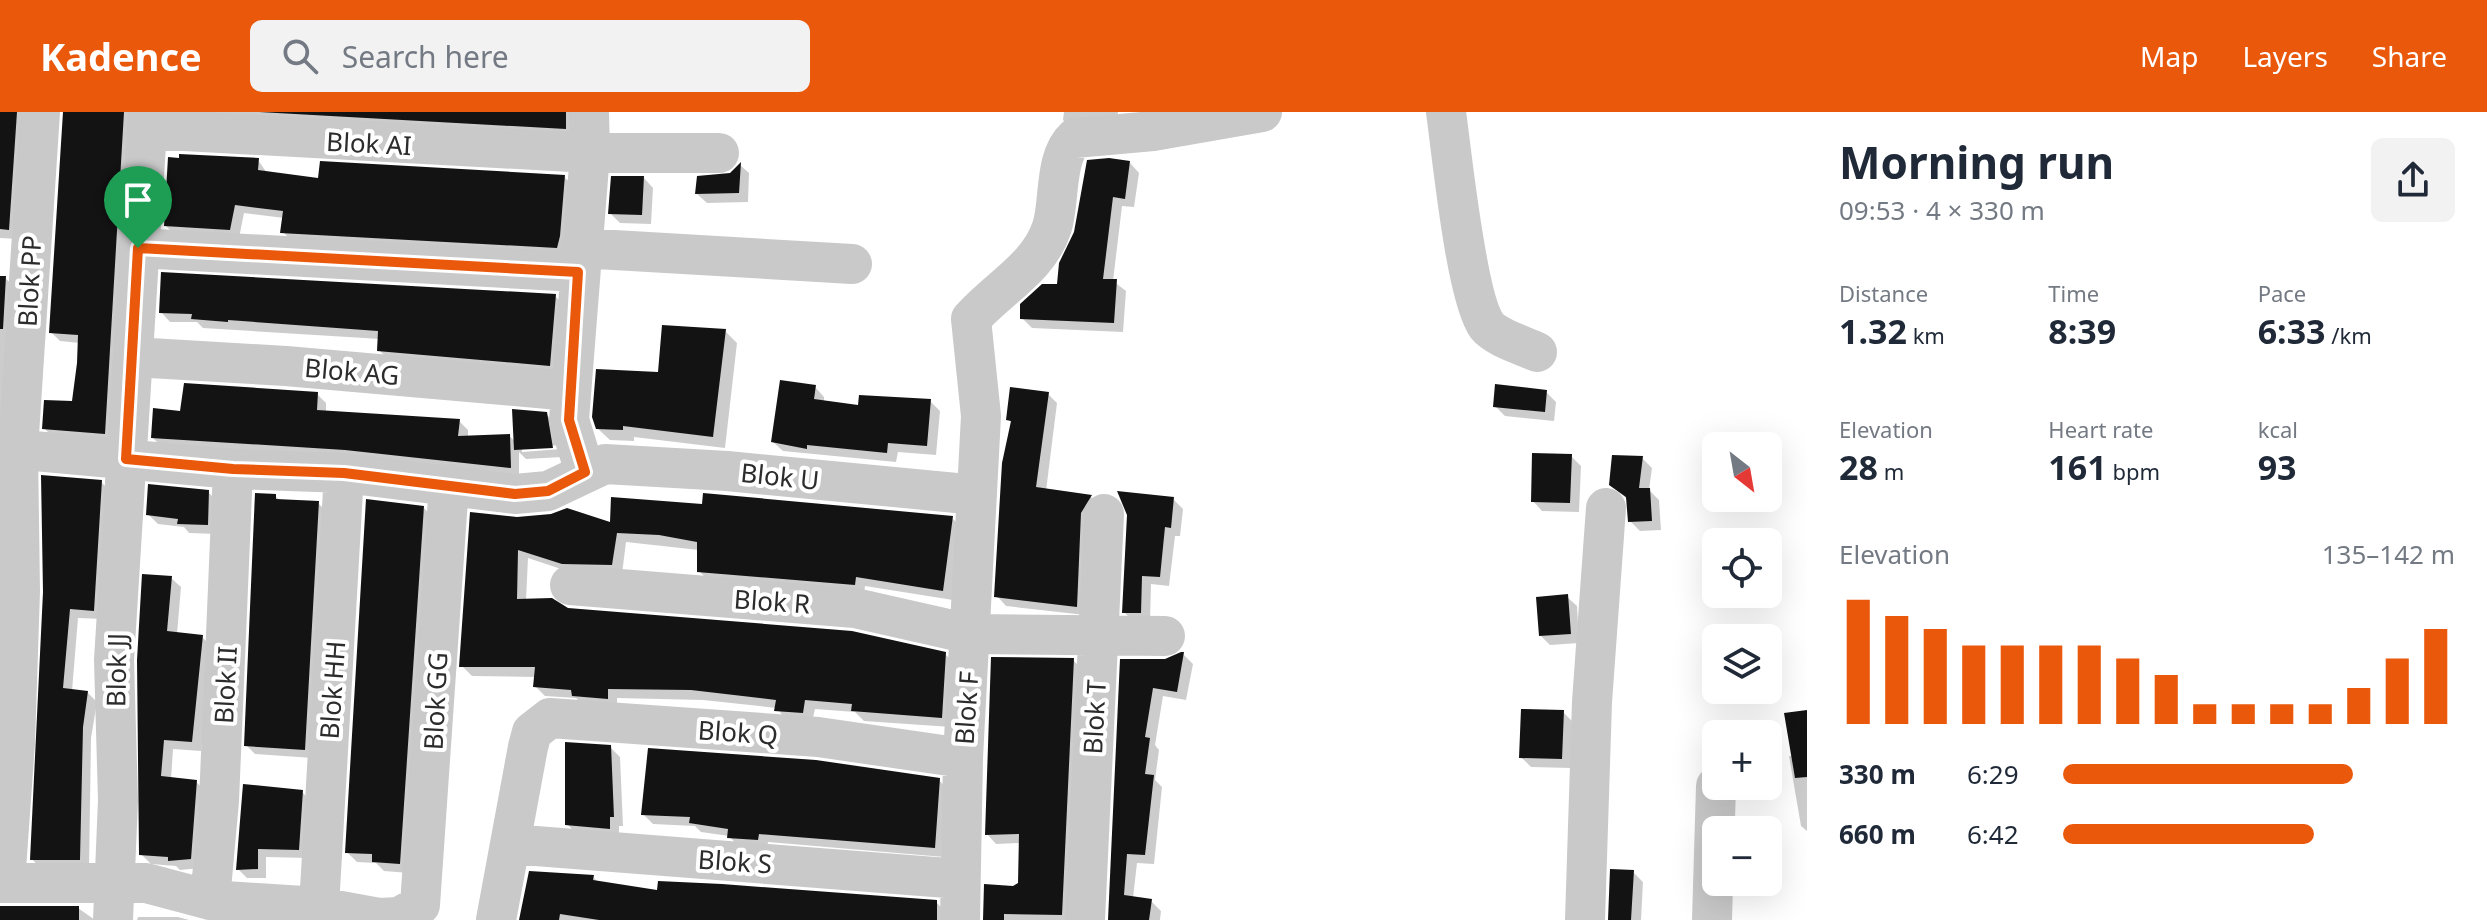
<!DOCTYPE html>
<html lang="en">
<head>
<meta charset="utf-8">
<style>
  body { margin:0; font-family:"Noto Sans",sans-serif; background:#f2f2f3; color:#1f2937; height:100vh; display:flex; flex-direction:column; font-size:30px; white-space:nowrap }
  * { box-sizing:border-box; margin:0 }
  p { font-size:26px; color:#747a83 }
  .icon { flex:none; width:44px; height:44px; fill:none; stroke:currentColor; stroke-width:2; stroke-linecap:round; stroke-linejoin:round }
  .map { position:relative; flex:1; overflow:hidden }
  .sheet { display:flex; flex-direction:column; background:#fff; width:680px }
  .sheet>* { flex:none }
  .needle { width:52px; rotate:149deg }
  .controls { position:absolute; left:1702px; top:320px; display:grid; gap:16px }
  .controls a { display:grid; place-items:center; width:80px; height:80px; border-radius:12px; background:#fff; box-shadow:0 8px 32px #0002; font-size:40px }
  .pin { position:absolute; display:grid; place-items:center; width:68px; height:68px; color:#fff; margin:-82px -34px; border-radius:50% 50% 50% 0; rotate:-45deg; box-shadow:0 0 8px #0007 }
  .pin .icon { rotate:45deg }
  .round { display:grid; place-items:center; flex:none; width:84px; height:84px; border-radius:12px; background:#f2f2f3 }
  .summary { display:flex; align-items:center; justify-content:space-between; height:136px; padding:0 32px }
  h1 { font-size:44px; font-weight:700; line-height:60px }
  .metrics { display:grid; grid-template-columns:repeat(3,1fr); gap:12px; height:136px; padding:8px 32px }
  .metrics div { display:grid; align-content:center }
  .metrics b { font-size:34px; font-weight:700 }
  .metrics small { font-size:22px; font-weight:400 }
  .metrics p { font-size:22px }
  .chart { height:224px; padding:16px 32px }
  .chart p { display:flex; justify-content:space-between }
  .chart svg { width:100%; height:144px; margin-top:8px; stroke:#ea580c; stroke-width:6 }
  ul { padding:0 32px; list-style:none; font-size:26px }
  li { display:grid; grid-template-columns:128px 96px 1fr; align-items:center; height:60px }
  li i { height:20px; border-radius:10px; background:#ea580c }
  header { display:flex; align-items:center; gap:48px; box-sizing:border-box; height:112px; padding:0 40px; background:#ea580c; color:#fff }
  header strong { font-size:38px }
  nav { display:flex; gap:44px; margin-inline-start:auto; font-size:28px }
  .search { width:560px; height:72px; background:#f2f2f3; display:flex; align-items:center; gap:20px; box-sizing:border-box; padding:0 28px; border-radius:12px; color:#747a83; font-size:30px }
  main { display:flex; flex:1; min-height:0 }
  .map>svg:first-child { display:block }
  .shadow { fill:#0003 }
  .building { fill:#131313 }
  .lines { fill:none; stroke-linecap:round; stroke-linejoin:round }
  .minor { stroke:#c9c9c9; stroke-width:40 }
  .route-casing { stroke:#fff; stroke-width:16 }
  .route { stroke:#ea580c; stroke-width:10 }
  .labels { text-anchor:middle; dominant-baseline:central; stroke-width:8; stroke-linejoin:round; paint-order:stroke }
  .street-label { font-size:26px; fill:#2c2c2c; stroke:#fff }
</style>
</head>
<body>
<header>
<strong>Kadence</strong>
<div class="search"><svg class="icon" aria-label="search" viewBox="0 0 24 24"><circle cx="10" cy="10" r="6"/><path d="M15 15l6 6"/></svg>Search here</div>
<nav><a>Map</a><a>Layers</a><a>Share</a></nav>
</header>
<main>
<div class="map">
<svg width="1807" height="808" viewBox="0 0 1807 808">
  <rect width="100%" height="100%" fill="#fff"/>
  <path class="shadow" d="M0,0h29l-11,127 -18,-1z
    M65,0h69l-20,331 -60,-5 -10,-10 30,-25 6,-60 -20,-2 -9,-9z
    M189,0h389l-3,25z
    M1064,0h54l-1,9 -45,8 -9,-9z
    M258,48l9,13 53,7 244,-3 10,9 -8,70 -274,-15 -9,-9 1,-14 -40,-5 -5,25 -64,-3 -9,-9z
    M1130,51l9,10 -5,34 -12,-1 -9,75 13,10 -3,41 -91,-4 -10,-10 36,-31 18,-54z
    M740,53l9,8 -1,29 -41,1 -10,-9 34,-19z
    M644,66l9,10 -2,36 -31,-1 -10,-10z
    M0,165l5,1 11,10 -16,151z
    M555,184l10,10 -6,69 -170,-15 -10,-10 1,-11 -177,-11 -6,-6h-27l-9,-10z
    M725,219l12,12 -12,105 -91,-11v4l-24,-1 -13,-12 63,-54z
    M815,275l9,10v6l35,5 71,-7 10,10 -4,44 -38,-3 -2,10 -113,-11 -10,-9z
    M1546,280l10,10 -2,19 -49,-5 -10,-10z
    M317,282l9,9v9l133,9 9,9v7l41,-1 7,6 30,-28 10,10 4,21 -38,3v4l39,-3 1,8 -36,2 -7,-7v24l-357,-29 -9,-9 29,-25z
    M1048,282l9,9 -11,88 45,6 9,9 -15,109 -79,-9 -9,-10 16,-172 -5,-5z
    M1571,344l10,10 -2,46 -37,-1 -9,-10z
    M1642,346l10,10 -3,22 10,10 2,30 -21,1 -10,-10 -2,-21 -17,-15z
    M101,370l10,10 -8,127 -25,-1 -6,73 16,2 9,9 -6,36 -2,131h-48l-9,-10 13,-267z
    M208,380l10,10 -1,32 -28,-1 -5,-6 -26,-3 -10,-10z
    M275,384l6,5 37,2 9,9 -14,246 -58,-4 -9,-9z
    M1173,387l10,10 -3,27h-5l-6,50 -18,-2 -1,38h-16l-10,-10z
    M704,394l248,12 10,10 -9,72 -88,-14 -1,8 -155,-13 -10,-10v-21l-73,-8 -4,32 -49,-1 -45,-15 -2,42 42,10 377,44 10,10 -4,63 -87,-6 -9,-9 -40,-3 -3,13 -26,-2 -9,-12 -74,-8 -86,-2v10l-33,-2 -8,-8 -31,-2 -10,-10 1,-9 -64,-1 -10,-10 10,-152 140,11z
    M424,396l9,10 -24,355 -25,-2 -8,-8 -19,-1 -10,-10z
    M171,466l10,9 -4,47 25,3 10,10 -11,104 -28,-2 -2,30 25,3 10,9 -6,77 -20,2 -4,-4 -25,-2 -10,-10z
    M1567,485l10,9 2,37 -29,2 -9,-9z
    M1183,542l10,10 -7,36 -23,-4 -8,49 4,5 -4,30 7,7 -8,77 -17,-1 -4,35 18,3 10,10 -1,9h-50l12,-259h43z
    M1073,548l10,10 -12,250h-86l35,-36v-41l-24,1 -9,-10z
    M1563,600l10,10 -2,46 -40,-1 -10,-10z
    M1807,600v119l-6,-5 -12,-70h4z
    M610,635l10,10 3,69h-4v11l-42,-3 -10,-10z
    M939,668l9,10 -4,67 -176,-15 -1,7 -28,-2 -10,-11 -28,-4 -6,-6 -42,-2 -10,-10z
    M302,680l9,9 -3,57 -42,-1v21h-19l-9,-9z
    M1633,760l10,10 -2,38h-31z
    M593,765l6,6 60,10 277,9 10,10 1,8h-426z
    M0,796h78l17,12h-95z
    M138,805h40l11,3h-52z"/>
  <path class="building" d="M0,0h17l-8,118 -9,-1z
    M63,0h61l-19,322 -63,-5 2,-29 28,1 5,-38 1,-28 -29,-2z
    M259,0h307v17z
    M179,42l80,4 -1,12 60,8 2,-17 245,14 -5,61 -3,12 -277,-15 3,-22 -48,-6 -5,25 -66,-4 4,-69 11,1z
    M1109,46l21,3 -5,38 -12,-2 -10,82h14l-3,44 -94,-4v-15l22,-20h15l2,-21 15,-31 13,-72z
    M741,50l-2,31 -44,1 2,-18 33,-3z
    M611,64h33l-2,39 -34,-1z
    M161,160l395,22 -6,72 -173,-15 1,-20 -150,-11v2l-37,-3 1,-5 -33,-1z
    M0,164h6l-3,53h-3z
    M662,213l64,4 -13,108 -90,-11v4l-27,-1 -4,-12 4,-48 62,3z
    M780,268l36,5 -2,14 44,6 1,-10 72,4 -4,47 -39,-3 -1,10 -80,-8v4l-36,-7z
    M184,271l134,9 -1,18 143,9 -2,17 52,-2 1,34 -166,-18 -194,-12 2,-30 27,3z
    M1495,272l52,6 -2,22 -52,-5z
    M1010,275l39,5 -13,95 56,8 -11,18 -4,94 -83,-10 8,-134 9,-42 -5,-1z
    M512,297l35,3 6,36 -39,2z
    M1532,341l40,1 -2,49 -39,-1z
    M1612,343l31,1 -4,32h11l2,33 -24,1 -2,-25 -17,-12z
    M41,363l61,5 -8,131 -24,-2 -7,79 25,3 -5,36 -3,133h-50l13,-268z
    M148,372l61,6 -1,35 -31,-1 1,-5 -32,-4z
    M1117,379l57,6 -3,31 -6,-1 -5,50 -18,-1 -1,37h-19l5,-98z
    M255,381l21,1v5l43,2 -14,249 -61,-4z
    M703,381l250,23 -10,75 -87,-14 -1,8 -158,-13v-30l-38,-7 -42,-2 -5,32 -50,-1 -44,-14 -1,49 35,-1 16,10 284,23 94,21 -4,66 -91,-7 1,-7 -47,-4 -2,13 -29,-2 2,-11 -85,-10 -83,-1v10l-36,-3 -1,-6 -38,-3 2,-20h-76l11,-155 47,5 34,-3 16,-6 43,14 1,-25 91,7z
    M366,387l58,7 -24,358 -28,-2v-8l-27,-1z
    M142,462l30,2 -5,55 36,4 -11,107 -28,-2 -3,36 36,4 -6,79 -23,2v-4l-29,-2 -2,-195z
    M1568,482l3,40 -32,2 -3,-39z
    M1181,540h3l-7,40 -24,-4 -8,49 5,1 -5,36 9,1 -9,80 -18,-1 -3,41 28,4 -3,21h-41l12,-261h45z
    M991,545l83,1 -12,257 -58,-1v6h-21l1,-36 29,2 5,-3 1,-49 -34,1z
    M1521,597l43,1 -2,49 -43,-1z
    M1807,598v67l-12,1 -11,-65z
    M565,630l46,3 3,72h-4v12l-45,-4z
    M648,636l168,12 124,18 -5,70 -176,-14 -1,6 -31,-2 1,-9 -39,-6 1,-6 -49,-2z
    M243,672l60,6 -4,60 -41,-1v20l-22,1z
    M1610,757l24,1 -3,50h-23z
    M529,759l65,4 -1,5 64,10 1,-9 64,3 215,16v20h-338l-39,-6 -1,6h-40z
    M0,794h79v14h-79z"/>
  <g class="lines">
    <path class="minor" d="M1446,0c6,42 20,186 41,214 10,12 35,19 50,26
      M148,17l442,24h129
      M138,136l440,24
      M580,136l272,16
      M133,245l153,9 285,25
      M0,336l233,21 111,4 171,21 33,-3 57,-27 122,7 250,24
      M585,360l-16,-52 21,-267 -1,-41
      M570,473l285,23 115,26 195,2
      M510,732l450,35
      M0,771h146l64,17 109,7 60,11 20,-1 21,-12 29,-421
      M5,771l10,-140 5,-152 -2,-141 22,-338
      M210,788l9,-99 14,-332
      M319,795l25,-434
      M113,808l5,-120 -4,-140 34,-548
      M496,808l32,-173 4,-15 18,-14 268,19 145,21
      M960,808l3,-162 18,-342 -10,-97c27,-31 68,-51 81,-92 8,-25 2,-70 23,-89l78,-7 109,-19
      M1085,808l19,-406
      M1585,808l7,-218 14,-194
      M1712,808l4,-134"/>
  </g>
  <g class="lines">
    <g class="route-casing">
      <path id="route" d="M138,136l440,24 -9,148 16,52 -37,19 -33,3 -171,-21 -111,-4 -107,-10z"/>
    </g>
    <use href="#route" class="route"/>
  </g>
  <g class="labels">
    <g class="street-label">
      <text transform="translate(369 31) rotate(3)">Blok AI</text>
      <text transform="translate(29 169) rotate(-87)">Blok PP</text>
      <text transform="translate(352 259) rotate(5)">Blok AG</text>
      <text transform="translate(780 364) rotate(6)">Blok U</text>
      <text transform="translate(772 489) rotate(4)">Blok R</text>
      <text transform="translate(116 558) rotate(-89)">Blok JJ</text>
      <text transform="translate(225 573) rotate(-87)">Blok II</text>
      <text transform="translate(332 578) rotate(-86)">Blok HH</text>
      <text transform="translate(435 589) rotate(-87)">Blok GG</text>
      <text transform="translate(966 596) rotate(-86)">Blok F</text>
      <text transform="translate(1094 605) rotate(-87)">Blok T</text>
      <text transform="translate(738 620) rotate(4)">Blok Q</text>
      <text transform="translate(735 749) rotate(4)">Blok S</text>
    </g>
  </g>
</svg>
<div class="controls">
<a><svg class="needle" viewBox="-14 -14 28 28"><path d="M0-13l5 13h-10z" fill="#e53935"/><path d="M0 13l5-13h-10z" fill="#747a83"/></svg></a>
<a><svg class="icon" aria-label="locate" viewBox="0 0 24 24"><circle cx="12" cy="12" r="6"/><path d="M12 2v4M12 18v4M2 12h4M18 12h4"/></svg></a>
<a><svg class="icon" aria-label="layers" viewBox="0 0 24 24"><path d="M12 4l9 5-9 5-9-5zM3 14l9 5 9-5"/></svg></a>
<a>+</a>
<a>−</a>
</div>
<div class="pin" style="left:138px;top:136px;background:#1e9e55"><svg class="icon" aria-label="arrive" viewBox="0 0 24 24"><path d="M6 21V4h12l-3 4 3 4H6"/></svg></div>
</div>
<section class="sheet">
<div class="summary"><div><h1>Morning run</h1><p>09:53 · 4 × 330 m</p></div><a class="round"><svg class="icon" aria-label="share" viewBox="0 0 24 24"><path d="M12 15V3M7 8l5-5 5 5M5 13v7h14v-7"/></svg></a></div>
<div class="metrics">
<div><p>Distance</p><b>1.32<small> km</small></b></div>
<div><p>Time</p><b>8:39</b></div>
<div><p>Pace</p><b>6:33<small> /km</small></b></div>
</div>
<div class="metrics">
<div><p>Elevation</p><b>28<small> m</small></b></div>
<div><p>Heart rate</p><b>161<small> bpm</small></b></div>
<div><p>kcal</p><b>93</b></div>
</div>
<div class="chart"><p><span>Elevation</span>135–142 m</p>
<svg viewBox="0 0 160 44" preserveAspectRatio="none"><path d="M5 44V6M15 44V11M25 44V15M35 44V20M45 44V20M55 44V20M65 44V20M75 44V24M85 44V29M95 44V38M105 44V38M115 44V38M125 44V38M135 44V33M145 44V24M155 44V15"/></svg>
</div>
<ul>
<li><b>330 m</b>6:29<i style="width:74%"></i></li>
<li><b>660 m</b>6:42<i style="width:64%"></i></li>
</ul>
</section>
</main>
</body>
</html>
